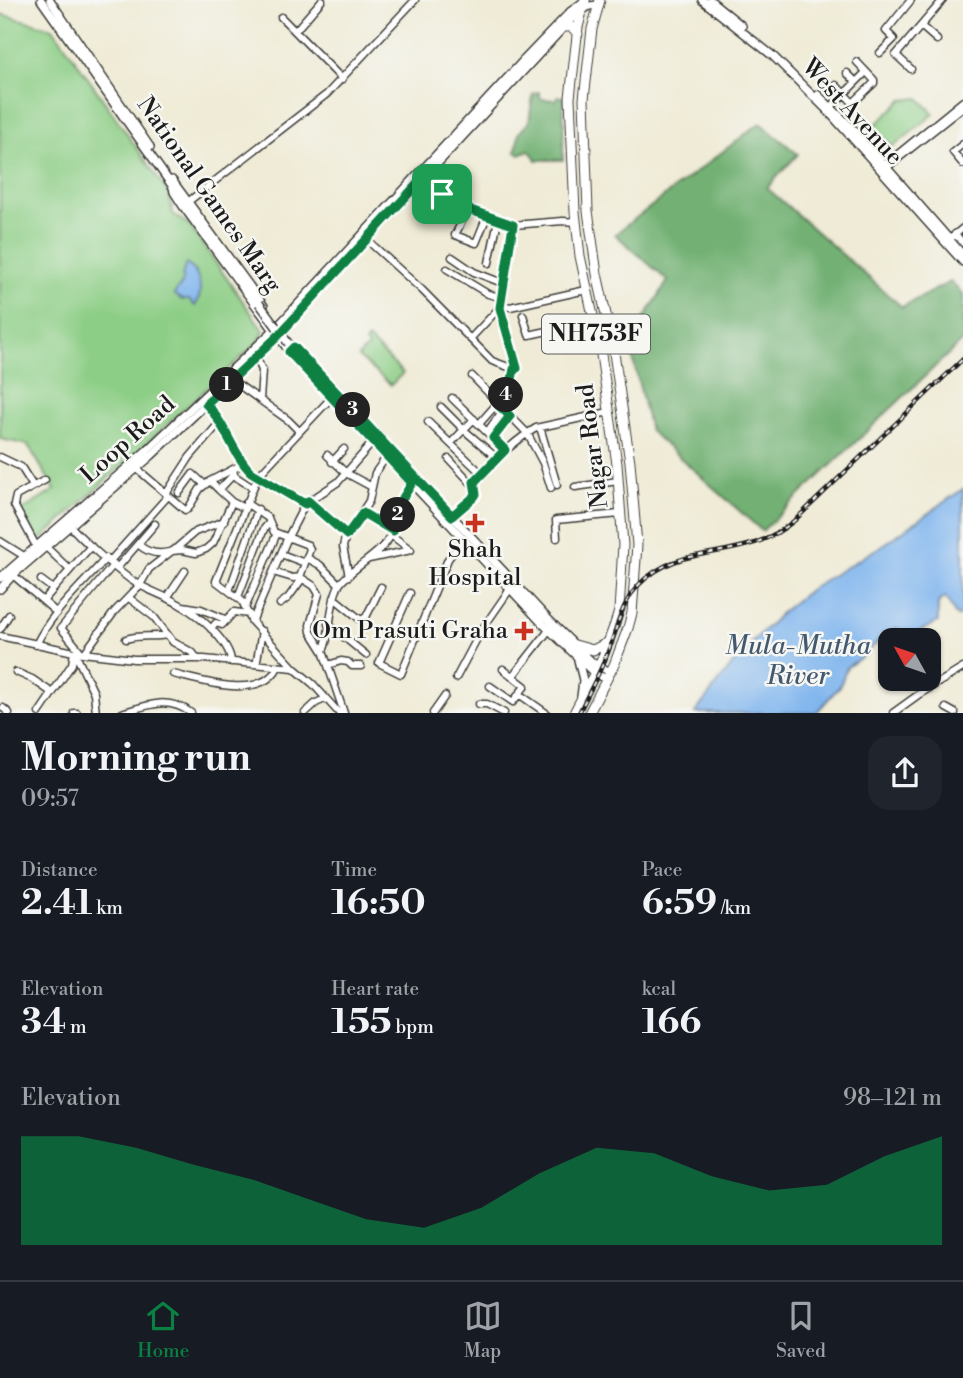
<!DOCTYPE html>
<html lang="en">
<head>
<meta charset="utf-8">
<style>
  body { margin:0; font-family:"Libre Bodoni",serif; background:#20242c; color:#f1f3f6; height:100vh; display:flex; flex-direction:column; font-size:26px; white-space:nowrap }
  * { box-sizing:border-box; margin:0 }
  p { font-size:23px; color:#9ea1a6 }
  .icon { flex:none; width:38px; height:38px; fill:none; stroke:currentColor; stroke-width:2; stroke-linecap:round; stroke-linejoin:round }
  .map { position:relative; height:713px; overflow:hidden }
  .drawer { display:flex; flex-direction:column; background:#171b24; flex:1 }
  .drawer>* { flex:none }
  .needle { width:46px; rotate:310deg }
  .buttons { position:absolute; left:878px; top:628px; display:grid; gap:14px }
  .buttons a { display:grid; place-items:center; width:63px; height:63px; border-radius:14px; background:#171b24; box-shadow:0 2px 5px #0004; font-size:35px }
  .pin { position:absolute; display:grid; place-items:center; width:60px; height:60px; color:#fff; margin:-30px; border-radius:14px; box-shadow:0 4px 10px #0006 }
  .km { position:absolute; width:35px; height:35px; margin:-18px; border-radius:50%; background:#222; color:#fff; font-size:19px; line-height:35px; text-align:center }
  .round { display:grid; place-items:center; flex:none; width:74px; height:74px; border-radius:21px; background:#20242c }
  .overview { display:flex; align-items:center; justify-content:space-between; height:119px; padding:0 21px }
  h1 { font-size:38px; font-weight:800; line-height:52px }
  .metrics { display:grid; grid-template-columns:repeat(3,1fr); gap:10px; height:119px; padding:7px 21px }
  .metrics div { display:grid; align-content:center }
  .metrics b { font-size:35px; font-weight:800 }
  .metrics small { font-size:19px; font-weight:400 }
  .metrics p { font-size:19px }
  .chart { height:196px; padding:14px 21px }
  .chart p { display:flex; justify-content:space-between }
  .chart svg { width:100%; height:126px; margin-top:7px; fill:#0b8043; opacity:.7 }
  .menu { display:flex; justify-content:space-around; align-items:center; height:98px; border-top:2px solid #363941; background:#171b24; font-size:19px; color:#9ea1a6 }
  .menu a { display:grid; justify-items:center; gap:4px }
  .menu .on { color:#0b8043 }
  .map>svg:first-child { display:block }
  .green { fill:#8dce86; stroke:#547551; stroke-width:2 }
  .forest { fill:#72b173; stroke:#476648; stroke-width:2 }
  .water { fill:#80b5ee; stroke:#4e6885; stroke-width:2 }
  .lines { fill:none; stroke-linecap:round; stroke-linejoin:round }
  .minor-casing { stroke:#3c3b38; stroke-width:9 }
  .major-casing { stroke:#3c3b38; stroke-width:10 }
  .highway-casing { stroke:#3c3b38; stroke-width:11 }
  .minor { stroke:#fff; stroke-width:6 }
  .major { stroke:#fff; stroke-width:7 }
  .highway { stroke:#fff; stroke-width:9 }
  .rail-casing { stroke:#1c1c1c; stroke-width:4.5 }
  .rail { stroke:#f6f6f2; stroke-width:2; stroke-dasharray:5; stroke-linecap:butt }
  .major-bridge-casing { stroke:#3c3b38; stroke-width:10; stroke-linecap:butt }
  .major-bridge { stroke:#fff; stroke-width:7 }
  .route-casing { stroke:#fff; stroke-width:14 }
  .route { stroke:#0b8043; stroke-width:9 }
  .poi-dot { fill:#c8321e; stroke:#f6f6f2; stroke-width:2.5 }
  .labels { text-anchor:middle; dominant-baseline:central; stroke-width:5; stroke-linejoin:round; paint-order:stroke }
  .shield { fill:#f6f6f2; stroke:#5d5d5c; stroke-width:2 }
  .shield-label { font-size:23px; font-weight:bold; fill:#1c1c1c }
  .street-label { font-size:24px; fill:#1c1c1c; stroke:#f6f6f2 }
  .poi-label { font-size:24px; fill:#1c1c1c; stroke:#f6f6f2 }
  .water-label { font-size:26px; font-style:italic; fill:#445970; stroke:#f6f6f2 }
</style>
</head>
<body>
<div class="map">
<svg width="963" height="713" viewBox="0 0 963 713">
  <rect width="100%" height="100%" fill="#f6f6f2"/>
  <filter id="ink" filterUnits="userSpaceOnUse"><feTurbulence type="fractalNoise" baseFrequency=".0143" numOctaves="2"/><feDisplacementMap in="SourceGraphic" scale="14" xChannelSelector="R" yChannelSelector="G"/><feConvolveMatrix kernelMatrix="1 2 1 2 8 2 1 2 1" color-interpolation-filters="sRGB"/></filter>
  <filter id="wash" filterUnits="userSpaceOnUse"><feTurbulence type="fractalNoise" baseFrequency=".00686" numOctaves="4" result="noise"/><feDisplacementMap in="SourceGraphic" scale="28" xChannelSelector="R" yChannelSelector="G"/><feGaussianBlur stdDeviation="1.57" result="paint"/><feColorMatrix in="noise" values="0 0 0 0 0 0 0 0 0 0 0 0 0 0 0 0 0 1.4 0 .05"/><feComposite in="paint" operator="in"/></filter>
  <g filter="url(#wash)">
    <rect width="100%" height="100%" fill="#efebd6"/>
    <path class="green" d="M0,14l53,14 116,166 4,20 16,11 75,106 -5,10 -222,202 -16,-32 34,-21 -27,-45 -28,-6z
      M919,98l15,16 -41,33 -21,-19 30,-28z
      M368,339l35,34 -12,12 -33,-28 10,-10 -3,-4z"/>
    <path class="forest" d="M539,92l2,7 15,1 1,-4 7,1 -1,63h-26l-8,-10 -9,4 -4,-2 3,-19 10,-11 4,-28z
      M760,123l38,31 -31,34 135,119 48,-25 13,12v46l-201,191 -112,-100 -21,-89 39,-61 -53,-47z"/>
    <path class="water" d="M186,264c15,8 18,29 9,42l-6,-6h-7l-8,-6 8,-10 1,-12z
      M963,489v124l-6,4 -12,-20 -7,6v19l-27,14 -10,-4 -4,-4 -10,5 -22,22 -18,12 -7,19 -24,27h-121l45,-58 43,-44 30,-24 70,-42z"/>
  </g>
  <g filter="url(#ink)">
    <g class="lines">
      <g class="minor-casing">
        <path id="minor" d="M281,17l61,62
          M921,26l16,14
          M296,30l26,-30
          M880,53l14,-14 -8,-8 25,-31
          M911,69l-15,-14 47,-55
          M847,73l9,9
          M836,85l17,18 21,-20v-3l-17,-18
          M828,110l38,-38
          M963,144l-10,8 10,12
          M882,167l81,-66
          M885,169l78,-62
          M422,179l37,27 54,19 50,-4 13,1
          M189,201l138,-107 88,-94
          M468,209l-13,26 21,8 11,-27
          M955,234l8,9
          M366,239l56,51 70,71 22,8
          M946,242l17,-14
          M452,257l22,15 31,12
          M489,263l9,-43
          M447,269l41,25 15,4
          M502,305l8,2 76,-17
          M523,315l6,20 64,-14
          M471,338l31,-33 11,-80
          M256,357l6,13 -2,30
          M472,376l55,57 16,30 8,25
          M232,380l56,40 11,11
          M452,398l53,52
          M207,404c19,20 27,52 44,68l54,32
          M441,407l23,23 33,28
          M428,422l54,52
          M479,424l31,-35 4,-20 3,-1 -16,-60
          M540,427l17,58
          M487,432l29,-39
          M493,438l17,-22
          M451,443l23,-24
          M327,455l19,18 26,14
          M0,457l21,10 12,19
          M449,459l24,26
          M332,462l12,-13
          M135,467l50,43 3,-1 12,-20 10,-8
          M233,469l1,5 -15,16 -9,-9 33,-17
          M233,475l20,13
          M575,487l43,-6
          M219,490l13,12 12,6
          M179,493l14,-19 12,11
          M166,494l24,-37 31,-36
          M308,501l39,34
          M246,503l22,15 6,14 34,13 2,4 -10,28 14,9 5,8 -9,31 1,7 12,19 21,62
          M363,513l30,19
          M452,516l24,-22 -2,-12c20,-20 38,-40 62,-54l73,-16
          M67,522c15,18 45,44 64,58 15,10 33,15 48,24 17,9 52,38 52,58
          M557,538l-1,-18 64,-6
          M0,541l24,15
          M139,545c9,8 18,10 30,7
          M36,546l-22,-41 2,-9 29,-16
          M47,548l23,22
          M173,551l22,-19 29,-11
          M281,554l24,9
          M307,558l13,7 19,19
          M369,559l42,-9 -20,-15
          M110,561l58,-65
          M117,568l38,-44
          M273,572l20,6 7,-1
          M13,575l44,38
          M349,576l-6,-29 2,-9 24,-37 6,-28 12,-17
          M41,580l12,9
          M229,591l29,-82
          M410,593l-31,70 22,11 47,-115 15,-19
          M238,597l26,-68 5,-6
          M129,598l25,19 19,25 20,11 4,6
          M167,598l18,-27
          M334,598l27,22 5,-3 15,-30
          M44,600l47,-54
          M280,604l8,-6 14,-19
          M183,606l18,3 26,11
          M246,606l31,-73
          M252,622l36,-85 17,-33 33,-22 35,-40
          M328,624l38,31
          M0,629l9,-14
          M211,629l5,-6 6,2 12,-13 15,2
          M0,636l74,16 60,7h70l90,9 19,16 26,29
          M126,639c14,-5 27,-1 41,-4
          M36,645c15,-33 47,-60 70,-87
          M323,651c9,-18 5,-42 15,-64 5,-12 37,-30 48,-44 14,-19 12,-42 26,-60
          M81,652l-20,-24 53,-64
          M85,652l30,-41 25,-26 9,-16 23,-18 10,-1 14,3 10,-4 7,-6 19,-41
          M75,653l19,40 2,20
          M257,660l5,-29
          M328,665l13,-4 7,1 4,4h9
          M294,668l-42,-46 -10,-21 -26,-20 42,-105 73,-78
          M503,669l22,17 -6,8
          M16,672l16,7 19,13
          M173,674c29,7 88,27 105,-7
          M513,676l36,-46
          M456,678l25,-47 29,-42
          M490,686l23,16 6,-8 27,19
          M479,704h8l17,9
          M3,708l6,5
          M946,708l9,5
          M39,713l33,-49 2,-12
          M74,713h3
          M122,713c25,-8 46,-17 69,0
          M305,713l11,-10 9,-4
          M433,713l12,-17
          M893,713l25,-18 45,-27"/>
      </g>
      <g class="major-casing">
        <path id="major" d="M41,0l132,187 1,5 9,14 109,149 250,268 52,50 12,6
          M50,0l100,147
          M702,0l71,56 55,55 135,151
          M710,0l32,26
          M818,95l35,34 110,126
          M172,180l92,126
          M373,431l174,187 46,45 17,9
          M0,578l146,-127 132,-125 244,-264 49,-51 15,-11
          M0,589l13,-14 138,-119 126,-119 298,-322 14,-9 9,-1
          M578,660l5,20 -2,17"/>
      </g>
      <g class="highway-casing">
        <path id="highway" d="M563,27h9l6,7
          M575,645l18,5 16,-8
          M574,713l28,-54 13,-35 4,-13 4,-66 -6,-81 -17,-116 -20,-92 -5,-44 -5,-114 8,-71 7,-27
          M589,713l25,-48 14,-37 4,-15 5,-68 -7,-83 -17,-116 -16,-72 -9,-63 -4,-112 8,-70 8,-29"/>
      </g>
      <use href="#minor" class="minor"/>
      <use href="#major" class="major"/>
      <use href="#highway" class="highway"/>
      <g class="rail-casing">
        <path id="rail" d="M579,713c10,-21 22,-42 30,-64 6,-15 9,-31 17,-46 13,-26 41,-42 69,-47 39,-8 68,-9 100,-36l168,-161"/>
      </g>
      <use href="#rail" class="rail"/>
      <g class="major-bridge-casing">
        <path id="major-bridge" d="M259,303l32,44 83,88"/>
      </g>
      <use href="#major-bridge" class="major-bridge"/>
    </g>
  </g>
  <g class="lines" filter="url(#ink)">
    <g class="route-casing">
      <path id="route" d="M422,179l37,27 54,19 -13,83 17,60 -3,1 -4,20 -12,16 12,11 -17,22 12,12 -31,32 2,12 -2,3 -22,19 -158,-169 -5,5 3,3 120,128 -11,18 -8,30 -30,-18 -16,22 -39,-34 -3,3 -54,-32c-18,-17 -25,-48 -45,-68l71,-67z"/>
    </g>
    <use href="#route" class="route"/>
  </g>
  <g class="poi-dot">
    <path d="M471.5 512.5h7v7h7v7h-7v7h-7v-7h-7v-7h7z"/>
    <path d="M520.5 620.5h7v7h7v7h-7v7h-7v-7h-7v-7h7z"/>
  </g>
  <g class="labels">
    <rect class="shield" x="542" y="314.5" width="108" height="39" rx="5"/>
    <g class="shield-label">
      <text x="596" y="334">NH753F</text>
    </g>
    <g class="street-label">
      <text transform="translate(852 112) rotate(47)">West Avenue</text>
      <text transform="translate(209 195) rotate(55)">National Games Marg</text>
      <text transform="translate(128 440) rotate(-42)">Loop Road</text>
      <text transform="translate(593 446) rotate(-97)">Nagar Road</text>
    </g>
    <g class="poi-label">
      <text x="475" y="550">Shah<tspan x="475" dy="28">Hospital</tspan></text>
      <text x="508" y="631" text-anchor="end">Om Prasuti Graha</text>
    </g>
    <g class="water-label">
      <text x="798" y="646">Mula-Mutha<tspan x="798" dy="30">River</tspan></text>
    </g>
  </g>
</svg>
<div class="buttons">
<a><svg class="needle" viewBox="-14 -14 28 28"><path d="M0-13l5 13h-10z" fill="#e53935"/><path d="M0 13l5-13h-10z" fill="#9ea1a6"/></svg></a>
</div>
<div class="pin" style="left:442px;top:194px;background:#1e9e55"><svg class="icon" aria-label="arrive" viewBox="0 0 24 24"><path d="M6 21V4h12l-3 4 3 4H6"/></svg></div>
<b class="km" style="left:227px;top:385px">1</b>
<b class="km" style="left:398px;top:515px">2</b>
<b class="km" style="left:353px;top:410px">3</b>
<b class="km" style="left:506px;top:395px">4</b>
</div>
<section class="drawer">
<div class="overview"><div><h1>Morning run</h1><p>09:57</p></div><a class="round"><svg class="icon" aria-label="share" viewBox="0 0 24 24"><path d="M12 15V3M7 8l5-5 5 5M5 13v7h14v-7"/></svg></a></div>
<div class="metrics">
<div><p>Distance</p><b>2.41<small> km</small></b></div>
<div><p>Time</p><b>16:50</b></div>
<div><p>Pace</p><b>6:59<small> /km</small></b></div>
</div>
<div class="metrics">
<div><p>Elevation</p><b>34<small> m</small></b></div>
<div><p>Heart rate</p><b>155<small> bpm</small></b></div>
<div><p>kcal</p><b>166</b></div>
</div>
<div class="chart"><p><span>Elevation</span>98–121 m</p>
<svg viewBox="0 0 160 44" preserveAspectRatio="none"><path d="M0 44V6L10 6L20 10L30 16L40 21L50 28L60 35L70 38L80 31L90 19L100 10L110 12L120 20L130 25L140 23L150 13L160 6V44z"/></svg>
</div>
</section>
<nav class="menu">
<a class="on"><svg class="icon" aria-label="home" viewBox="0 0 24 24"><path d="M3 11l9-7 9 7M6 9v11h12V9"/></svg>Home</a>
<a><svg class="icon" aria-label="map" viewBox="0 0 24 24"><path d="M3 6l6-2 6 2 6-2v14l-6 2-6-2-6 2zM9 4v14M15 6v14"/></svg>Map</a>
<a><svg class="icon" aria-label="saved" viewBox="0 0 24 24"><path d="M7 4h10v16l-5-4-5 4z"/></svg>Saved</a>
</nav>
</body>
</html>
